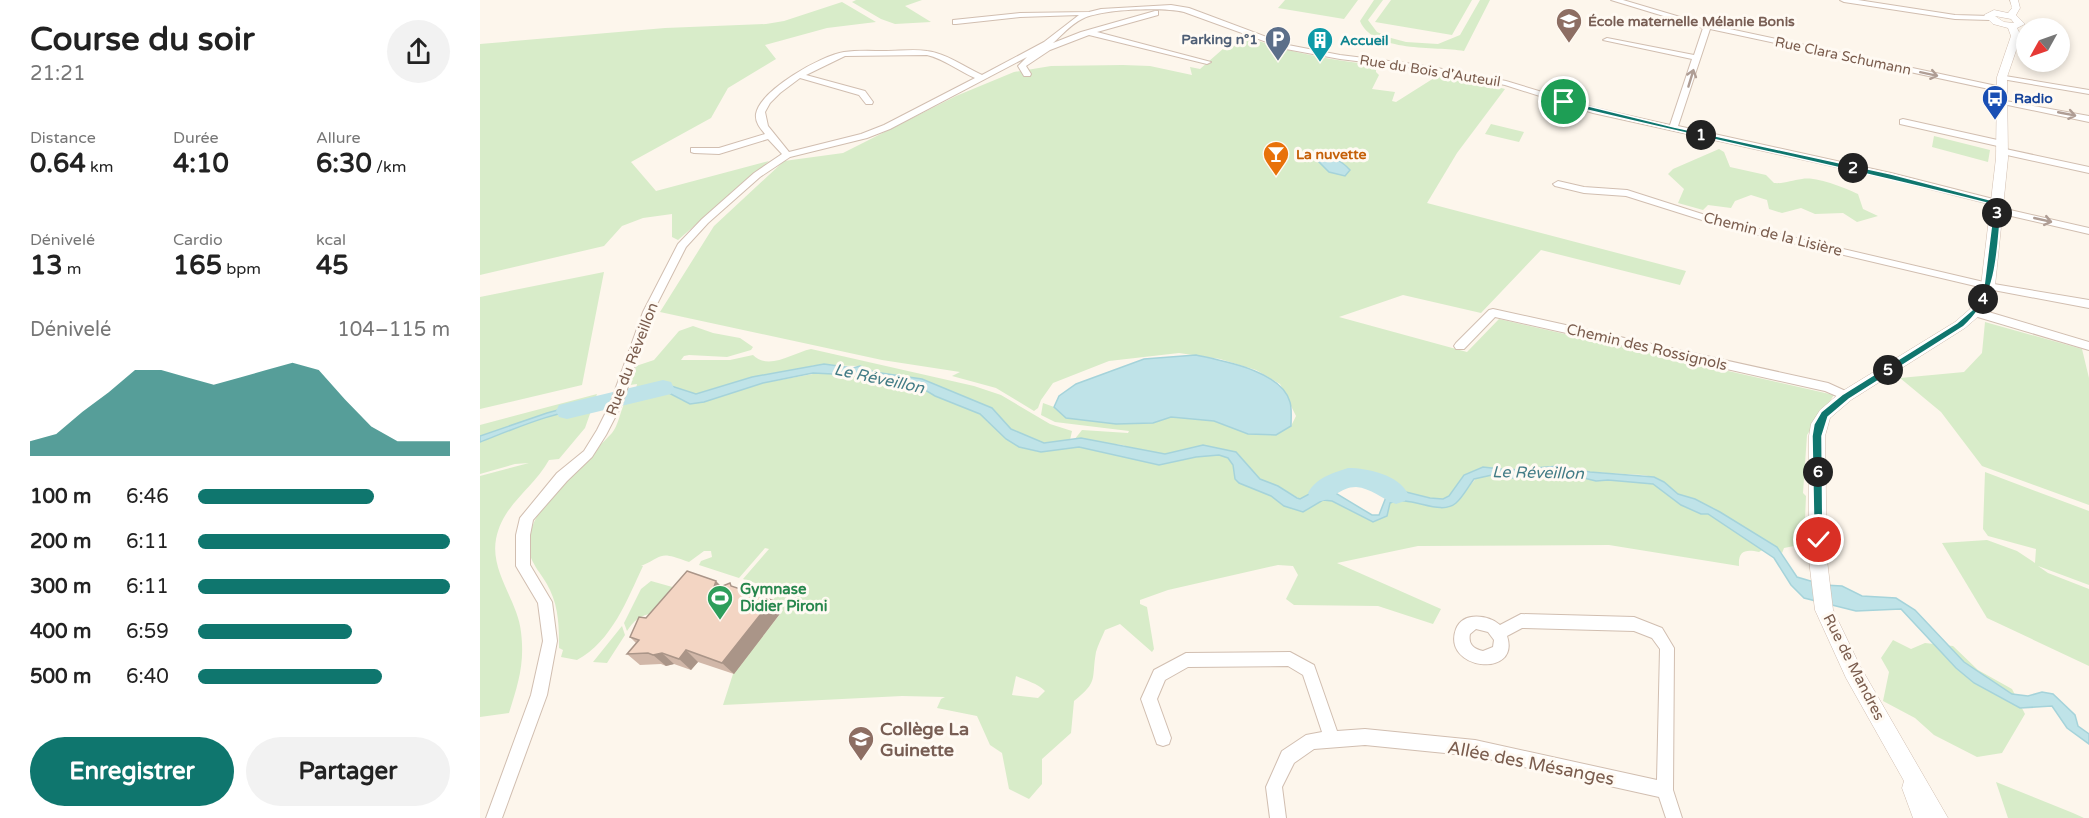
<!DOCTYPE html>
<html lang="fr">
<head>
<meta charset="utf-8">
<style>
  body { margin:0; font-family:"Varela Round",sans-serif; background:#f2f2f2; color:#222; height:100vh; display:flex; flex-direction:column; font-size:22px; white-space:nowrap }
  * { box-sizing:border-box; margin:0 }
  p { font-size:20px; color:#767676 }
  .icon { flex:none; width:33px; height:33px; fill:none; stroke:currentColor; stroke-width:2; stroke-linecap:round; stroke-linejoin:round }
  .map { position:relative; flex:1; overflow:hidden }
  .details { display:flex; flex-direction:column; background:#fff; width:480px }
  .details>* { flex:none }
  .needle { width:39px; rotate:230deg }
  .controls { position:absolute; left:1536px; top:18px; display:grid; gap:12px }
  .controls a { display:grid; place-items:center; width:54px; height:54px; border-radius:50%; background:#fff; box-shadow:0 3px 9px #0003; font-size:30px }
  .pin { position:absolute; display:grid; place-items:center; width:51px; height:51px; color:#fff; margin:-26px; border:3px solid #fff; border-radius:50%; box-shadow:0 2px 6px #0007 }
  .km { position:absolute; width:30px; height:30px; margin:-15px; border-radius:50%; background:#222; color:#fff; font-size:16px; line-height:30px; text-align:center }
  .round { display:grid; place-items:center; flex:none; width:63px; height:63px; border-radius:32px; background:#f2f2f2 }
  .head { display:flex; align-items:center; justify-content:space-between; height:102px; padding:0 30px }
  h1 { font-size:33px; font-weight:700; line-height:45px }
  .figures { display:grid; grid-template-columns:repeat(3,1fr); gap:9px; height:102px; padding:6px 30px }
  .figures div { display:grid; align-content:center }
  .figures b { font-size:26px; font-weight:700 }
  .figures small { font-size:16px; font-weight:400 }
  .figures p { font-size:16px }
  .chart { height:168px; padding:12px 30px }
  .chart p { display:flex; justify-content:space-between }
  .chart svg { width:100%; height:108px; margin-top:6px; fill:#0f766e; opacity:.7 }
  .button { display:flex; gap:12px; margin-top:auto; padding:12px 30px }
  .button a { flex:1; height:69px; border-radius:36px; background:#0f766e; color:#fff; font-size:24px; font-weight:700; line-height:69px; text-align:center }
  .button a+a { background:#f2f2f2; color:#222 }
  ul { padding:0 30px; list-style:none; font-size:20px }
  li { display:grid; grid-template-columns:96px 72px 1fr; align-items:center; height:45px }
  li i { height:15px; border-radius:8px; background:#0f766e }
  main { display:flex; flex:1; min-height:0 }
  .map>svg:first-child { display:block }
  .green { fill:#d8ecc9; fill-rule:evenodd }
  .water { fill:#bfe3e8; stroke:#a5d3da; stroke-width:1.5 }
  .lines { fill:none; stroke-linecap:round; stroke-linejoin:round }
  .river { fill:#bfe3e8; fill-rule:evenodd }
  .minor-casing { stroke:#d1beb0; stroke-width:2 }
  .tertiary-casing { stroke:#d1beb0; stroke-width:1 }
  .minor { fill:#fff; fill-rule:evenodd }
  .tertiary { fill:#fff; fill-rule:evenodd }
  .wall { fill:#d1b7a8 }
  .shaded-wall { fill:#aa9588 }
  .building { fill:#f3d5c3; stroke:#aa9588; stroke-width:1.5 }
  .oneway { stroke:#af9d94 }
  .route { fill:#0f766e; stroke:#fff; stroke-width:1.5 }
  .labels { text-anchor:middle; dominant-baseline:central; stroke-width:6; stroke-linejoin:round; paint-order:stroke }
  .far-education-label { font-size:14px; font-weight:bold; fill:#785e54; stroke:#fffaf3; text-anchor:start }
  .far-service-label { font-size:14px; font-weight:bold; fill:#4e5e75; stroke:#fffaf3; text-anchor:end }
  .far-culture-label { font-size:14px; font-weight:bold; fill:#0d838f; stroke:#fffaf3; text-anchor:start }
  .far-street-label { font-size:14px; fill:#7a5c4d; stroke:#fffaf3 }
  .far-transit-label { font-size:14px; font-weight:bold; fill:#164399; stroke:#fffaf3; text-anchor:start }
  .far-food-label { font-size:14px; font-weight:bold; fill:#c56008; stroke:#fffaf3; text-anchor:start }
  .street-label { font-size:15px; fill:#7a5c4d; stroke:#fffaf3 }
  .leisure-label { font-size:15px; font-weight:bold; fill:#27864d; stroke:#fffaf3; text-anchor:start }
  .water-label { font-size:16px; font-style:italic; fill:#437c86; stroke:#fffaf3 }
  .near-education-label { font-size:18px; font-weight:bold; fill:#785e54; stroke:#fffaf3; text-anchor:start }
  .near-street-label { font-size:18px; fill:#7a5c4d; stroke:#fffaf3 }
</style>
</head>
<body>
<main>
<section class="details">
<div class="head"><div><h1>Course du soir</h1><p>21:21</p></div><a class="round"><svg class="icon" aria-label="share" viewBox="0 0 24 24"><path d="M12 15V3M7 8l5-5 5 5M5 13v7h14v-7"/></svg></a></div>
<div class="figures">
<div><p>Distance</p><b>0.64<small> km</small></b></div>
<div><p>Durée</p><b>4:10</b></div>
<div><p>Allure</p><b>6:30<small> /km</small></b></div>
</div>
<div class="figures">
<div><p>Dénivelé</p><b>13<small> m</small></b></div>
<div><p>Cardio</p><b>165<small> bpm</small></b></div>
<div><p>kcal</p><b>45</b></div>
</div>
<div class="chart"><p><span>Dénivelé</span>104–115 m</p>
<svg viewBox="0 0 160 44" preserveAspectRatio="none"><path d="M0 44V38L10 35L20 26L30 18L40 9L50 9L60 12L70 15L80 12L90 9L100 6L110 9L120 21L130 32L140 38L150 38L160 38V44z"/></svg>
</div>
<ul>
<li><b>100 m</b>6:46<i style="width:70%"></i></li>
<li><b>200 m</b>6:11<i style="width:100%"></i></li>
<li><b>300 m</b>6:11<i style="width:100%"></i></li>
<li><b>400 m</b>6:59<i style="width:61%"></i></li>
<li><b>500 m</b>6:40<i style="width:73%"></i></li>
</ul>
<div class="button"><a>Enregistrer</a><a>Partager</a></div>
</section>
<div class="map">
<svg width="1609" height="818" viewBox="0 0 1609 818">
  <rect width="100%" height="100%" fill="#fdf6ec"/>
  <path class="green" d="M376,0h66l-17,6 26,16 -36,2 -14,-5 -29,-17z
    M805,0h73l-14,19 -66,-11z
    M894,0h9l-15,20 9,12 14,6 15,4 32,2 22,-9 20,-35h10l-26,51c-28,-5 -91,2 -104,-30z
    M911,0h81l-20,35 -77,-13z
    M362,2l34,20 -49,6 -62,17 11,14 -48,29 -17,30 -80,44 25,29 113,-30 -91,79 -6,-3v-23l-29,4 -21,8 -18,20 -124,29v-231l185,-16 101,-4 18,-3z
    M760,34c44,18 90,26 136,31v7l3,3 -7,14 23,3 -3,9 4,1 46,-29 63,16 -48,64 -30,50 259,68 -6,14 -139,-35 -60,63 -78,-18 -64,22 128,35 32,-33 335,76 -27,40 -4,58 3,3 -2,48 -20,4 -2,5 -62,-41 -25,-13 -17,-5 -14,-12 -10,-5 -11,-2 -53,-3 -30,-6 -51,4 -26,-3 -19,8 -15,22 -6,2 -13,-1 -36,-9 -16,-12 -21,-3 -24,5 -16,12 -17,8 -22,-13 -18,-7 -24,-27 -71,2 -30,-4 -12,-5 -49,-5 8,-10 46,3 1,-2 -74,-9 -14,-7 2,-12 11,4 12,11 50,6 37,-1 18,-6 44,4 33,13 28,1 15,-9 5,-10 -16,-32 -24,-14 -36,-11 -41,-6 -70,8 -56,22 -12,17 -3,8 -4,3 -38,-23 -44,-12 8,-4 -78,-12 -222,-48 54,-86 70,-65 59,-8 113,-57 58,-24 37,-6 72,-1 27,1 42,9 -2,-8 10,2z
    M1011,124l33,8 -5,10 -34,-8z
    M1454,136l56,14 -2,12 -56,-15z
    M1239,149l5,3 6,15 36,8 8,8c10,1 18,-3 28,-4 14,-3 43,9 56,15l5,15 15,7 -21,6 -14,-9 -28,1 -14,-6 -19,5 -13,-4 -2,-9 -16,-5 -16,6 -4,7 -23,-3 -5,5 -25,-7 6,-14 -16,-15 5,-5z
    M124,272l-22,113 -102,24v-112z
    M1505,322l97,27 7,29v127l-107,-39 -41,-54 -41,-34 64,-6 18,-19z
    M213,326l20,7 27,5 13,9 -2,3 -24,7 -38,-2 -5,1 -3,4h49l23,-5c16,16 39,-2 58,-6l163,37 27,9 49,29 22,7 -2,9 -26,3 -13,-4 -20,-10 -19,-21 -70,-29 -48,-7 -14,-6 -45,-1 -31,8 -32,4 -56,17 -34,-11 -26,6 1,-5 -7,1 6,-19 18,-6 25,-29z
    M344,372l20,4 9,-1 21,8 43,2 18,11 45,18 39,33 21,5 39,-5 80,18 37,-8 23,-2 9,3 5,7 2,14 36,17 13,10 19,6 20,-12 9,1 41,21 17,-19 7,-3h10l20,6 29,-3 21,-26 15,-2 21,3 50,-5 33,8 12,-1 45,4 28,21 20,9h7l56,35 -5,3c-14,-3 -21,-1 -20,14l-130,-21 -191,1 -81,17 104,46 -8,15 -55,-18 -84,-1 -8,-6 12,-24 -5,-9 -15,-1 -110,25 -28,10v4l7,3 7,42 -2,3 -32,-28 -15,6c-3,7 -7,15 -9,22 -5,28 3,29 -22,49l-3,32 -29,26v25l-13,15 -20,-10 -7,-36 -12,-8 -13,-29 -40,-8 4,-9 4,-2 -43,-1 -179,9 10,-31 50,-64 -14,-5 11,-14 -37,-12 26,-30 -4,-1 -26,30 -40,-13 2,-4 11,-4 -1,-6h-7l-15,11c-31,-11 -23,-7 -48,4h2c-16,34 -31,75 -66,94l-16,-3 2,-7 -4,-2c0,-20 0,-39 -9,-58 -6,-14 -20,-26 -21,-41 -4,-42 56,-87 83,-116 6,-7 8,-20 12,-29l10,-3v-4l35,-4 14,8 21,1 59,-19zM536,676c11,5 21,7 29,15l-7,7 -26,-3z
    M117,394l-12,34 -26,31 -10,1c-17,30 -46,44 -53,79 -6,33 22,62 25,93 4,32 -3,52 -12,81l-29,4v-241l49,-13 -14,1 -35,10v-49z
    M1505,472l104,39v74l-51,-19 10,7 41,16v77l-102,-48 -45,-75 45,-3 30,11 18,12 1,-14 -48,-13 -5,-7z
    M171,581l25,7 -21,26c-13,-1 -22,7 -28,17l-3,-8 17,-34z
    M142,626l3,9 -18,28 -14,-1z
    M1413,640l18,9 14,-6 28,3 25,24 34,19 13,25 -23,39 -25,4 -43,-22 -19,-17 -32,-17 6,-29 -8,-14z
    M1516,782l77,31 11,5h-76z"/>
  <path class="water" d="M841,157c13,1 20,3 29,13l-5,6 -16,-4 -12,-12z
    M716,355c27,6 86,16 94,47 2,7 1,17 1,24l-15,9 -28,-1 -34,-13 -43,-4 -18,6 -37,1 -50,-6 -12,-11 5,-11 17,-12 68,-25z
    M344,364l29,4 7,-2 14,6 48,7 70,29 19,21 33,14 37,-5 84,16 38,-9 33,7 24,27 18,7 19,12 3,1 24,-13 48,29h7l9,-23 6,-3 36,9 13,1 6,-3 15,-21 19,-8 26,3 51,-4 30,6 64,5 10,5 14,12 17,5 25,13 57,35 20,30 27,8 18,1 20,10 34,2 19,12 49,52 48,32 16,2 14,-4 11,2 22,21 3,11 11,8v10l-22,-16 -15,-22 -32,2 -46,-25 -18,-15 -55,-59 -45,2 -52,-13 -13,-13 -17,-27 -66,-44h-7l-20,-9 -28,-21 -45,-4 -12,1 -33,-8 -50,5 -21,-3 -18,4c-6,8 -11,18 -18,24 -16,14 -47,-9 -66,0l-3,13 -14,6 -41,-21 -9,-1 -20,12 -19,-6 -13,-10 -32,-13 -4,-4 -2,-14 -5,-7 -9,-3 -23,2 -37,8 -80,-18 -38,5 -22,-5 -13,-8 -26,-25 -45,-18 -18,-11 -44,-2 -20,-8 -40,-2 -50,10 -59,19 -14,2 -21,-11 -35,4 2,-8 26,-6 34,11 56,-17z
    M118,399l-3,9c-36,1 -81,21 -115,34v-6l67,-23z"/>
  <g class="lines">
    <path class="river" d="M183,380l8,2 3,6 -3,6 -104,25 -8,-2 -3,-6 3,-6 8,-2z
      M868,468c20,0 51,7 60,26l-3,7 -9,3c-14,-5 -25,-16 -40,-17 -19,0 -26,19 -45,13l-3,-7c8,-15 24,-20 40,-25z"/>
    <g class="minor-casing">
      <path id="minor" d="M1131,0h12l74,22 309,66v4h-3l-293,-63 -32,97 213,47 110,28 2,2 -5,3 -107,-27 -298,-66 -88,-28 -84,-16 -81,-10 -54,-10 -102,-37c-22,-5 -82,-3 -102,7 -11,5 -21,17 -29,24l28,-11 74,-21h3v4l-61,17 114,30 -4,2 -118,-29 -39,15 -24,16 5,8 -1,2h-6l-6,-10 9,-9 -137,72 -23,9 -77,19 -30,20 -52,46 -22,24 -33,65 -31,92 -16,31 -14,22 -25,24 -34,39 -3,15v30l22,37 5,39 -10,54 -45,123h-16l45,-123 12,-54 -5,-38 -22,-37v-31l4,-17 37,-45 27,-22 13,-21 13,-26 33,-92 35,-68 24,-25 52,-46 28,-19 -14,-15 -49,15 -25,-1 -3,-1v-4h28l46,-14c-5,-6 -10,-12 -9,-20 4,-24 66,-59 88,-62 14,-2 28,-1 42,-1 13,0 28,-2 41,0 18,2 38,16 55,24l62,-33 35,-27 -59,2 -64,7h-3v-4l67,-7 69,-1 12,-3 70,-4 18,3 99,37 52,10 81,10 85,16 89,27 75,17 22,-66 -89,-19 4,-2 87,17 9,-27zM447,55c17,4 32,16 48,23l-91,47 -23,9 -72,18 -21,-26 -3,-14 5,-9 10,-10 20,-15 59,17 7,9h6l1,-2 -8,-11 -59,-16 39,-19z
        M1360,0h18l97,15 35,1 4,2 -4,2 -35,-1 -111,-17z
        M1519,75l90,15v4l-87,-15 -4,-2z
        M1520,100l89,16v6l-86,-18h-3z
        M1423,119l99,22 4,3 -4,3 -102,-23v-4z
        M1521,148l88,19v6l-91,-20 -1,-2z
        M1078,181l26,6 43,3 97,31 264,62 101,17v8l-101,-19 -267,-63 -95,-30 -42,-3 -29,-7 -2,-2z
        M1517,207l92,21v6l-95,-22v-4z
        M1495,308l114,34v8l-118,-35 -1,-3 1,-3z
        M1013,309l335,74 22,10 2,3 -6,4 -21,-9 -330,-74 -31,32h-8l-2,-3 2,-3 33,-33z
        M1041,614l113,3 28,11 12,20 -1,142 9,28h-16l-7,-21 -184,-41 -110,-11 -51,4 -20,14 -12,24 4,31h-16l-4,-31 16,-36 24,-16 16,-3 -19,-57 -15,-9 -100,1 -23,13 -8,19 14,39 -2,6 -6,2 -6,-2 -16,-45 13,-29 32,-17 104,-1 24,13 23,66 28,-2 110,11 182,40 3,-131 -8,-11 -18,-7 -112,-3 -15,8c14,43 -66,34 -51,-7 7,-18 33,-14 44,-4zM996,629l12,3 6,8 -1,7 -10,4c-10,-2 -15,-7 -13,-17z"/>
    </g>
    <g class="tertiary-casing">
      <path id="tertiary" d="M1530,0h8l2,8 -4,7 9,9 -8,4 4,8 -14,41 1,81 -13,128 -15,29 -15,13 -114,72 -21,18 -5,18 2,124 6,50 27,56 88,152h-35l-11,-30 2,-7 -58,-103 -31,-68 -6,-50v-124l2,-12 9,-14 21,-18 114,-70 15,-13 11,-23 15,-128 1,-81 14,-41 -3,-8 -15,-4 -9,-9 10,-5 14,3 4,-5zM1515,16l16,3 3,4 -10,-1z"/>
    </g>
    <use href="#minor" class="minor"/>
    <use href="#tertiary" class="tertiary"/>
  </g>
  <path class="wall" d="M242,587h12l38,13 10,11 -48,63 -36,-12 -7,8 -17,-6 -8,2 -5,-2 -21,1 -13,-11 9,-11 -6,-6 16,-19z"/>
  <path class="shaded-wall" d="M236,581l11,11 -14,-2z
    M279,593l10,11 3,-4 10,11 -48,63 -12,-11 38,-67z
    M206,650l12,12 -7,8 -12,-11z
    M182,653l12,11 -8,2 -13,-11z"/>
  <path class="building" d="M207,571l29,10 -3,9 17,-7 1,3 24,8 4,-1 1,3 12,4 -50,63 -36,-13 -7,9 -17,-6 -9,2 -5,-2 -21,1 12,-14 -9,-3 9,-20 7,1z"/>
  <defs><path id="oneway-shaft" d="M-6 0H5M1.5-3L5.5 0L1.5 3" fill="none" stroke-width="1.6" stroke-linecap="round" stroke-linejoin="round" transform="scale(1.5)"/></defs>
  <g class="oneway">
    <use href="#oneway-shaft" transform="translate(1449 74) rotate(12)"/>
    <use href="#oneway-shaft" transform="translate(1211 78) rotate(-73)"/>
    <use href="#oneway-shaft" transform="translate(1587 114) rotate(11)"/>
    <use href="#oneway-shaft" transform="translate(1563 220) rotate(13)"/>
  </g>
  <path class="route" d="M1084,100l110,27 217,47 111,29c-6,47 -1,90 -39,124l-114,72 -21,18 -6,19 1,107 -4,2 -5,-5 -2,-104 2,-12 7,-12 22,-18 114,-71 15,-13 12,-24 10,-81c-144,-37 -289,-66 -432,-101z"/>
  <defs>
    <g id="school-pin" transform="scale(1.35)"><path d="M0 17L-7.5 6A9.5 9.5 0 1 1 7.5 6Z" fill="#8d6e63" stroke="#fffaf3"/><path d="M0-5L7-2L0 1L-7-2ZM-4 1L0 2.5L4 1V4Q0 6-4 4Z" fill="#fff"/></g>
    <g id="parking-pin" transform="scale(1.35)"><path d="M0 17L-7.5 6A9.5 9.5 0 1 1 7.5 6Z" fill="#5c6f8a" stroke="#fffaf3"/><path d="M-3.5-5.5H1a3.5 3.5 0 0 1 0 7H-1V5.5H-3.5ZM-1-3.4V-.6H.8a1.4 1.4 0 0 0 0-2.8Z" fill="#fff"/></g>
    <g id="building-pin" transform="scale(1.35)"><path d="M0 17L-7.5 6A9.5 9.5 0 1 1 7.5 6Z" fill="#0f9aa8" stroke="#fffaf3"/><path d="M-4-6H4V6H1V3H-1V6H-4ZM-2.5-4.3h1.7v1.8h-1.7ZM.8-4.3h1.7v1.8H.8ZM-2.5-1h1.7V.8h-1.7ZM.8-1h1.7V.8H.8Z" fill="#fff"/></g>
    <g id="bus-pin" transform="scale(1.35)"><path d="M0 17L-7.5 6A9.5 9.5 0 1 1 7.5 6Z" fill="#1a4fb4" stroke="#fffaf3"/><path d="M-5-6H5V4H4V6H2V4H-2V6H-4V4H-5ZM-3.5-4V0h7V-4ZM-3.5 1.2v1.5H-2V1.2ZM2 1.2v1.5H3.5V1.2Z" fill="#fff"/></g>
    <g id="bar-pin" transform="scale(1.35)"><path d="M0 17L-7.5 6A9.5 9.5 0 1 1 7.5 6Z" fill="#e8710a" stroke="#fffaf3"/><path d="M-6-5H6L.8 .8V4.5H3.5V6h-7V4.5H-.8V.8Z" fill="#fff"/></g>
    <g id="stadium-pin" transform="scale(1.35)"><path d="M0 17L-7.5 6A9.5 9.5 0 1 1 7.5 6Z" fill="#2e9e5b" stroke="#fffaf3"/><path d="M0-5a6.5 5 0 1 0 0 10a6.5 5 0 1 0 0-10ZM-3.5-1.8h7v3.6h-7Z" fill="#fff"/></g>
  </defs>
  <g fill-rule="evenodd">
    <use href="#school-pin" x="1089" y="21"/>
    <use href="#parking-pin" x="798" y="39"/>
    <use href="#building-pin" x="840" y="40"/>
    <use href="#bus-pin" x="1515" y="98"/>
    <use href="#bar-pin" x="796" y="154"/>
    <use href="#stadium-pin" x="240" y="598"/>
    <use href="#school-pin" x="381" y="739"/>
  </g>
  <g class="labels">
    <g class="far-education-label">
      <text x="1108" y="21">École maternelle Mélanie Bonis</text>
    </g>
    <g class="far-service-label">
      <text x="778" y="39">Parking n°1</text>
    </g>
    <g class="far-culture-label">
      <text x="860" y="40">Accueil</text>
    </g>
    <g class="far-street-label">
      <text transform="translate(1363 56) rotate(12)">Rue Clara Schumann</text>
      <text transform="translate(950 71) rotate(9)">Rue du Bois d'Auteuil</text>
    </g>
    <g class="far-transit-label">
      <text x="1534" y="98">Radio</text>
    </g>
    <g class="far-food-label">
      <text x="816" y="154">La nuvette</text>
    </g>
    <g class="street-label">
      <text transform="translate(1293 234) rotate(14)">Chemin de la Lisière</text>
      <text transform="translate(1167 347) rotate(13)">Chemin des Rossignols</text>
      <text transform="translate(152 359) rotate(-69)">Rue du Réveillon</text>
      <text transform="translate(1374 667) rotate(63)">Rue de Mandres</text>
    </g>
    <g class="leisure-label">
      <text x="260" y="589">Gymnase<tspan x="260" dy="17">Didier Pironi</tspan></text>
    </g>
    <g class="water-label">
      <text transform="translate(399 379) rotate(12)">Le Réveillon</text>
      <text transform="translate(1058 473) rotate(1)">Le Réveillon</text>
    </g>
    <g class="near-education-label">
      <text x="400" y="729">Collège La<tspan x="400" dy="21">Guinette</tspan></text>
    </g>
    <g class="near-street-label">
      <text transform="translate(1051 763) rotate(11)">Allée des Mésanges</text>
    </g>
  </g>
</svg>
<div class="controls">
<a><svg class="needle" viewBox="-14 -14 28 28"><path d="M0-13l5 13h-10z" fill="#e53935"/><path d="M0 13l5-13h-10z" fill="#767676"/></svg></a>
</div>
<div class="pin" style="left:1084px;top:102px;background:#1e9e55"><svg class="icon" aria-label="arrive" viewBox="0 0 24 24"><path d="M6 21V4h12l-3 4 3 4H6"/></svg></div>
<div class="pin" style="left:1339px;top:540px;background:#d93025"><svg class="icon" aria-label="check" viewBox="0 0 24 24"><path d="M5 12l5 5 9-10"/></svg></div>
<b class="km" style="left:1221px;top:135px">1</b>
<b class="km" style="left:1373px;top:168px">2</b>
<b class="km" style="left:1517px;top:213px">3</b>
<b class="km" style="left:1503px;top:299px">4</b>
<b class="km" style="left:1408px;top:370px">5</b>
<b class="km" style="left:1338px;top:472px">6</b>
</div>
</main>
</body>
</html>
